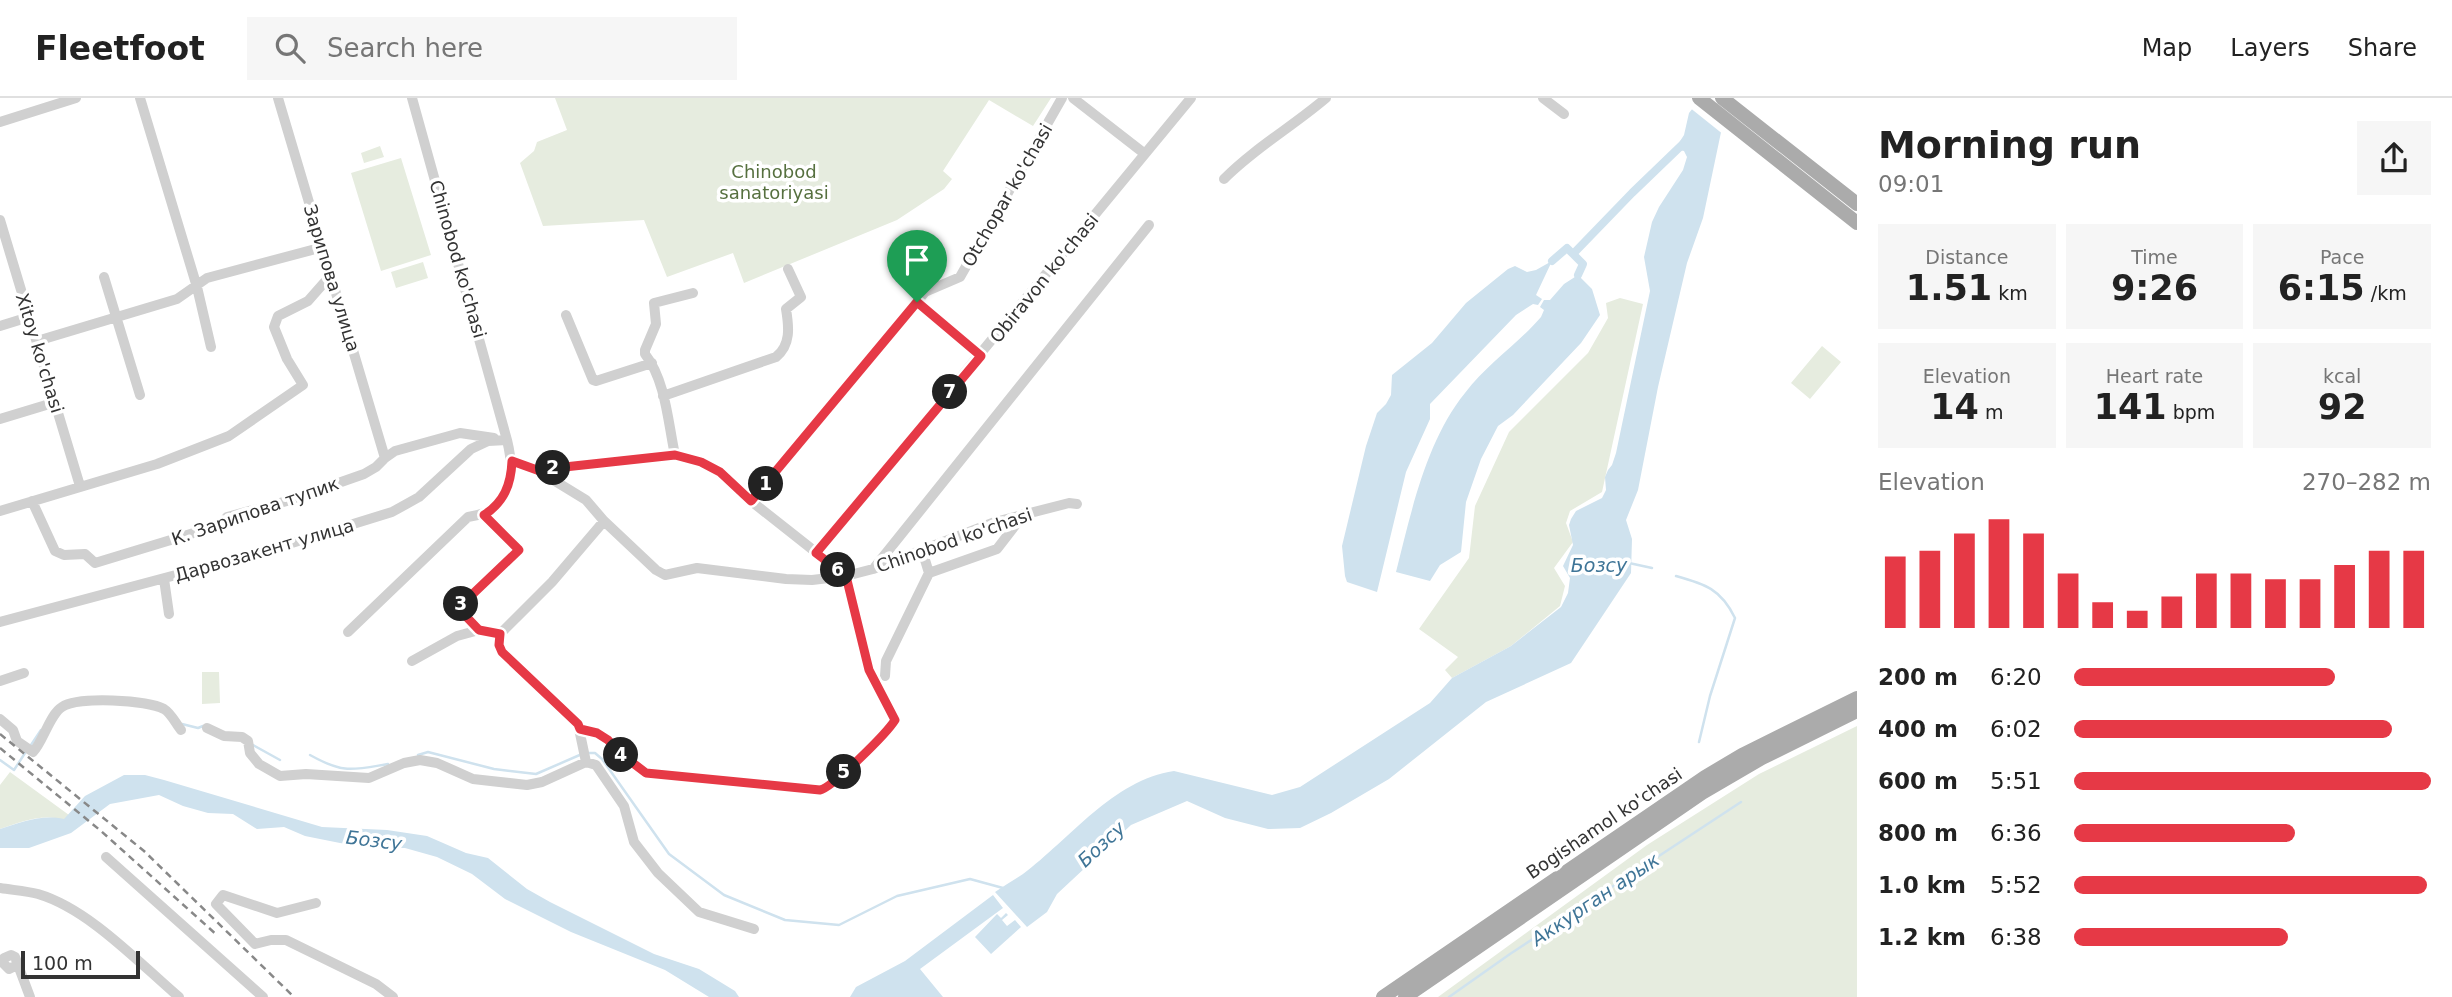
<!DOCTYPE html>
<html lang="en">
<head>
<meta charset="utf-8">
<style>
  body { margin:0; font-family:"DejaVu Sans",sans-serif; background:#f6f6f6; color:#222; height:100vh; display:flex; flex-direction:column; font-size:26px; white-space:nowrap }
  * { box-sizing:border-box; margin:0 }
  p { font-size:23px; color:#767676 }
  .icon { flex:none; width:38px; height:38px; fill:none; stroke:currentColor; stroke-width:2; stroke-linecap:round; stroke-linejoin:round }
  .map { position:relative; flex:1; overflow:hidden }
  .side { display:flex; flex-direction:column; background:#fff; width:595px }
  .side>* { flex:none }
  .scale { position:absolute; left:21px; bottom:18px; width:119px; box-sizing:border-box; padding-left:7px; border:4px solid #333; border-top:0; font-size:19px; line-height:24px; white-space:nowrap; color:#333; -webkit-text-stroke:5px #fff; paint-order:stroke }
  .pin { position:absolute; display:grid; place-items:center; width:60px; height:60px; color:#fff; margin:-72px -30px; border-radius:50% 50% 50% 0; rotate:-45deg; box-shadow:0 0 7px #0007 }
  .pin .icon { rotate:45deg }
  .km { position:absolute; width:35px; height:35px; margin:-18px; border-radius:50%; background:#222; color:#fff; font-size:19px; line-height:35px; text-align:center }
  .round { display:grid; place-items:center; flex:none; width:74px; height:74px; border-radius:0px; background:#f6f6f6 }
  .overview { display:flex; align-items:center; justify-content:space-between; height:119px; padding:0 21px }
  h1 { font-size:38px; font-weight:700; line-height:52px }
  .stats { display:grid; grid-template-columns:repeat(3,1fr); gap:10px; height:119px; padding:7px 21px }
  .stats div { display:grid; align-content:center; border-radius:0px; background:#f6f6f6; text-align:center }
  .stats b { font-size:35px; font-weight:700 }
  .stats small { font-size:19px; font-weight:400 }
  .stats p { font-size:19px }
  .chart { height:196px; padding:14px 21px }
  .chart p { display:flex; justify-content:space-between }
  .chart svg { width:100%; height:126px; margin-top:7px; stroke:#e63946; stroke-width:6 }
  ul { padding:0 21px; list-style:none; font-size:23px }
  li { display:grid; grid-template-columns:112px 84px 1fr; align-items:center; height:52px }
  li i { height:18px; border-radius:9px; background:#e63946 }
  header { display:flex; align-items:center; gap:42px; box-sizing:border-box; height:98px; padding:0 35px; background:#fff; border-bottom:2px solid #e0e0e0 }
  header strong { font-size:33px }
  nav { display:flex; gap:38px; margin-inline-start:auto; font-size:24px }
  .search { width:490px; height:63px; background:#f6f6f6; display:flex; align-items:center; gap:18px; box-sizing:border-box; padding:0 24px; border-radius:0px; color:#767676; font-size:26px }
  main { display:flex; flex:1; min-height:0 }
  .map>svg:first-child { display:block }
  .green { fill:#e6ecdf }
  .water { fill:#cfe2ee }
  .pier { fill:#fff }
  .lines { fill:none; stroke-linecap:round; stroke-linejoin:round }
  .stream { stroke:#cfe2ee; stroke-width:2.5 }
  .canal { stroke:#cfe2ee; stroke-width:8 }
  .minor { stroke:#d0d0d0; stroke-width:10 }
  .major { stroke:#ababab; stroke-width:14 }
  .rail { stroke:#888; stroke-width:2.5; stroke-dasharray:7 5; stroke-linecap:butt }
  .route-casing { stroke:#fff; stroke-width:14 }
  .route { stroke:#e63946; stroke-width:9 }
  .labels { text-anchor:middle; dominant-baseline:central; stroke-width:7; stroke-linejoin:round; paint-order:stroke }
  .park-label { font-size:18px; fill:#56703f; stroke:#fff }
  .street-label { font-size:18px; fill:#333; stroke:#fff }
  .water-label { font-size:19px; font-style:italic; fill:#3f7597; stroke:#fff }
</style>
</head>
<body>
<header>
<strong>Fleetfoot</strong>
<div class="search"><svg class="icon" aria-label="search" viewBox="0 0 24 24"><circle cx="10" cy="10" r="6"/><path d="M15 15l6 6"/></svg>Search here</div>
<nav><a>Map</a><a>Layers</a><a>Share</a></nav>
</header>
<main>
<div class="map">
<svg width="1857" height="899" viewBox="0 0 1857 899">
  <rect width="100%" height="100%" fill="#fff"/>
  <path class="green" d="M555,0h496l-18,28 -44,-26 -46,71 9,8 -8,10 -47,31 -153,63 -11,-30 -66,24 -23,-57 -101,6 -23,-63 14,-12 3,-9 30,-12z
    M380,48l4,11 -20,6 -3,-10z
    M401,60l30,97 -50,16 -30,-98z
    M423,164l5,16 -32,10 -5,-16z
    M1620,200l23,6 -41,188 -32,19 -4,12 7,19 -19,26 11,18 -5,20 -49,40 -59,32 -7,-8 13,-13 -39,-28 50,-71 6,-52 34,-74 79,-79 20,-35 -2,-15z
    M1822,248l19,16 -31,37 -19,-16z
    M202,574h17l1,31 -18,1z
    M1857,628v271h-419l209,-152 112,-71z
    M10,674l59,43 -5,5c-22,-7 -43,2 -64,9v-44z"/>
  <path class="water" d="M1701,0l23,20 -21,100 -16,45 -29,124 -20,103 -12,30 6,19 -1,34 -60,90 -85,39 -97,77 -58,34 -31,15 -32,1 -43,-11 -38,-17 -56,24 -74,69 -10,18 -20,15 -32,-35c9,-6 19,-12 28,-18 47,-35 90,-94 151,-103l98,24 28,-8 130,-84 22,-25 59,-32 50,-39 7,-14 2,-15 -7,-12 10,-21 -4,-20 2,-6 5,-8 26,-13 4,-8 -1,-13 3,-7 4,-5 4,-12 34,-162 -6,-34 8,-35 7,-15 24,-37 4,-13 -3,-6 -9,-2 9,-14 5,-22z
    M1552,163l-16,34 6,4 -4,6 -5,-1 -17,11 -86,89v15l-24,53 -29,120 -30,-10 -2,-6 -3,-30 24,-100 11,-33 9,-9 5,-9 1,-20 40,-32 34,-40 42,-34 7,-3 12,6 9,-2z
    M1578,177l14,14 8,26 -19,28 -68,72 -15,11 -17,33 -15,43 -5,50 -21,13 -10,16 -34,-9c15,-59 30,-131 69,-179 22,-29 53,-49 76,-76l3,-7 -4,-3 4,-7h6l14,-16z
    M124,677h21l19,5 158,47 65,3 40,6 39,17 22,5 39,31 23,13 104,52 45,15 36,22 4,6h-30l-44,-27 -94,-38 -66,-33 -33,-25 -35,-17 -32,-9h-31l-34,-5 -35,-7 -21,-9 -27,2 -24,-15 -25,-1 -25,-7 -24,-11 -49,9 -39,29 -42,15h-29v-19c21,-7 42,-15 64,-10l21,-23z
    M993,797l10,13 -83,61 23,28h-93l6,-10 49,-26z
    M1006,815l2,2 -6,5 5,6 8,-6 6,7 -30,27 -16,-17 22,-23 4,4z"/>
  <path class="pier" d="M1696,0h45l-14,21 -3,16 -35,-28z"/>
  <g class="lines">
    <path class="stream" d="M1629,465l23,5
      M1676,478c29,8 45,13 59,42l-25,78 -11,46
      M182,626l16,4 5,-2
      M31,647l10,-15
      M253,647l27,15
      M589,655h6l7,6 67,95 55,41 61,25 54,5 58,-29 73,-17 33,9
      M310,657c34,19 42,15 78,9
      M418,657l10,-3 66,17 42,5 46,-20
      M0,662l14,10 13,-20
      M1449,899l61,-43 231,-152"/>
    <path class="canal" d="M1573,156l10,10 -5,11
      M1552,163l15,-13 6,6 59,-61 53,-51"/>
    <path class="minor" d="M140,0l57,189 14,60
      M278,0l107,360
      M1073,0l72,56
      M1543,0l21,16
      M0,24l76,-24
      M1224,81c32,-32 68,-52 102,-81
      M0,122l80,266
      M104,179l36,118
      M917,204l64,54
      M566,217l27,65 3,1 56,-18
      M0,228l29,-9
      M37,243l140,-42 30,-21 116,-31
      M663,298l113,-39c15,-12 13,-30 10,-48l15,-12 -13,-28
      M0,321l56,-17
      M675,357c-7,-32 -9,-74 -30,-101v-4l11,-26 -2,-21 39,-10
      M512,363l25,9 138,-15 26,7 19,10 31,29 95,75 23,94 26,50c-8,13 -63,68 -75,70l-174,-17 -25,-19 -13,-14 -11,-7 -17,-4
      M537,372l49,30 18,21 52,49 9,5 32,-7 89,11 26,1 34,-4 27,-7 122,-47 74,-19 8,1
      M32,403l23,50 9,4 21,-1 10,9 125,-38 7,-8 60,-16 77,-27 12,-7 9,-9 10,-7 65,-18 34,5
      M751,403l174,-209 35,-15 102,-179
      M0,413l157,-47 72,-28 74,-51 -16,-26 -13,-32 4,-11 30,-15 22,-25
      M484,417l35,35 -61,58 21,22 21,4
      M816,455l375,-455
      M875,469l274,-342
      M929,475l68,-24 27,-35
      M164,481l5,35
      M0,524l266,-71 126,-39 27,-15 52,-48 17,-8 19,-1
      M348,534l120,-115c44,-6 48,-40 39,-77l-95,-342
      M412,563l45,-25 22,-6
      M885,578l1,-15 43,-88 -7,-23
      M0,583l24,-8
      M0,621l13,11 4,11 16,11c10,-10 17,-38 29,-45 16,-11 85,-7 102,2 7,4 12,15 17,21
      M207,630l17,8 18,1 6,4 2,12 9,11 21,12 26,-2 63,4 35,-15 16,-3 17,3 36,16 54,6 15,-3 44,-20 10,3 28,41 10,36 24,31 41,39 55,17
      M586,664l-8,-38 -76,-72 -3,-7 1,-11 52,-52 52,-61
      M106,759l157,140
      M0,790c12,2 26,3 38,6 51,15 101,69 141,103
      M316,805l-39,10 -54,-18 -7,9 39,40 16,-4h15l90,44 17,13
      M17,867l-8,4 -6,-6 1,-5 7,-3 4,2 15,40"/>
    <path class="major" d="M1699,0l158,125
      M1722,0l135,106
      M1383,899l322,-220 37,-22 115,-57
      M1405,899l297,-204 60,-35 95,-47"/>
    <path class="rail" d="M0,636l144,117 150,146
      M0,650l101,83 117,105"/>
  </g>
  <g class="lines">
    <g class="route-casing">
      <path id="route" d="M917,204l64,54 -165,197 30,23 23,94 26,50c-8,13 -63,68 -75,70l-174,-17 -25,-19 -13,-14 -11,-7 -17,-4 -2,-5 -76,-72 -3,-7 1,-11 -21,-4 -21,-22 61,-58 -35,-35c20,-13 27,-30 28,-54l25,9 138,-15 26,7 19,10 31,29z"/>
    </g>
    <use href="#route" class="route"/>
  </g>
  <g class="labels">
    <g class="park-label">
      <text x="774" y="73">Chinobod<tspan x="774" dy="21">sanatoriyasi</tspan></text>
    </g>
    <g class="street-label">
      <text transform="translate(1007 97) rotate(-60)">Otchopar ko'chasi</text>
      <text transform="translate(458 161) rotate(74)">Chinobod ko'chasi</text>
      <text transform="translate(332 180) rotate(73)">Зарипова улица</text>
      <text transform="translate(1044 180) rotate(-51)">Obiravon ko'chasi</text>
      <text transform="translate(40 255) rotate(73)">Xitoy ko'chasi</text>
      <text transform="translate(255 413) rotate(-19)">К. Зарипова тупик</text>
      <text transform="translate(954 442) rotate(-19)">Chinobod ko'chasi</text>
      <text transform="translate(264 452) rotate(-16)">Дарвозакент улица</text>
      <text transform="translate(1604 725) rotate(-34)">Bogishamol ko'chasi</text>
    </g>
    <g class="water-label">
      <text x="1599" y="467">Бозсу</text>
      <text transform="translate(374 742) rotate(7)">Бозсу</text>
      <text transform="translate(1101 746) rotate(-43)">Бозсу</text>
      <text transform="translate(1595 801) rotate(-34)">Аккурган арык</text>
    </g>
  </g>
</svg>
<div class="scale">100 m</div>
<div class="pin" style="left:917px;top:204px;background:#1e9e55"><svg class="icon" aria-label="arrive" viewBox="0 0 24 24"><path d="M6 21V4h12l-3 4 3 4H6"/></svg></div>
<b class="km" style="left:766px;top:386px">1</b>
<b class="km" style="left:553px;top:370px">2</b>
<b class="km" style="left:461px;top:506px">3</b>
<b class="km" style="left:621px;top:657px">4</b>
<b class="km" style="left:844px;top:674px">5</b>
<b class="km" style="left:838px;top:472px">6</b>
<b class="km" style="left:950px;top:294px">7</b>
</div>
<section class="side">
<div class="overview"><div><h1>Morning run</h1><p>09:01</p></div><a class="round"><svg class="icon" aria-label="share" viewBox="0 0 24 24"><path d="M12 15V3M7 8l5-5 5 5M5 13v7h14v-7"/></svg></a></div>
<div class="stats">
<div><p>Distance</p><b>1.51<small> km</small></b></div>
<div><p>Time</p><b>9:26</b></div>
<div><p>Pace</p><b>6:15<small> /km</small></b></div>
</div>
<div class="stats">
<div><p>Elevation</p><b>14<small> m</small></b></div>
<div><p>Heart rate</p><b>141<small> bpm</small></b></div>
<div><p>kcal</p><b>92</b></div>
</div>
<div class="chart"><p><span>Elevation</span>270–282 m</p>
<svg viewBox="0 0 160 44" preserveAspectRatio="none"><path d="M5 44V19M15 44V17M25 44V11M35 44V6M45 44V11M55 44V25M65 44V35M75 44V38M85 44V33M95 44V25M105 44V25M115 44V27M125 44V27M135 44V22M145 44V17M155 44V17"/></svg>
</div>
<ul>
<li><b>200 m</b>6:20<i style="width:73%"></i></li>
<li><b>400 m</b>6:02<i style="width:89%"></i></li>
<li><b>600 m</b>5:51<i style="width:100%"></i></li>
<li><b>800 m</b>6:36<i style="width:62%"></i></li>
<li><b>1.0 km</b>5:52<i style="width:99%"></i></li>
<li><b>1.2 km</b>6:38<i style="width:60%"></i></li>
</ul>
</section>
</main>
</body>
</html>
